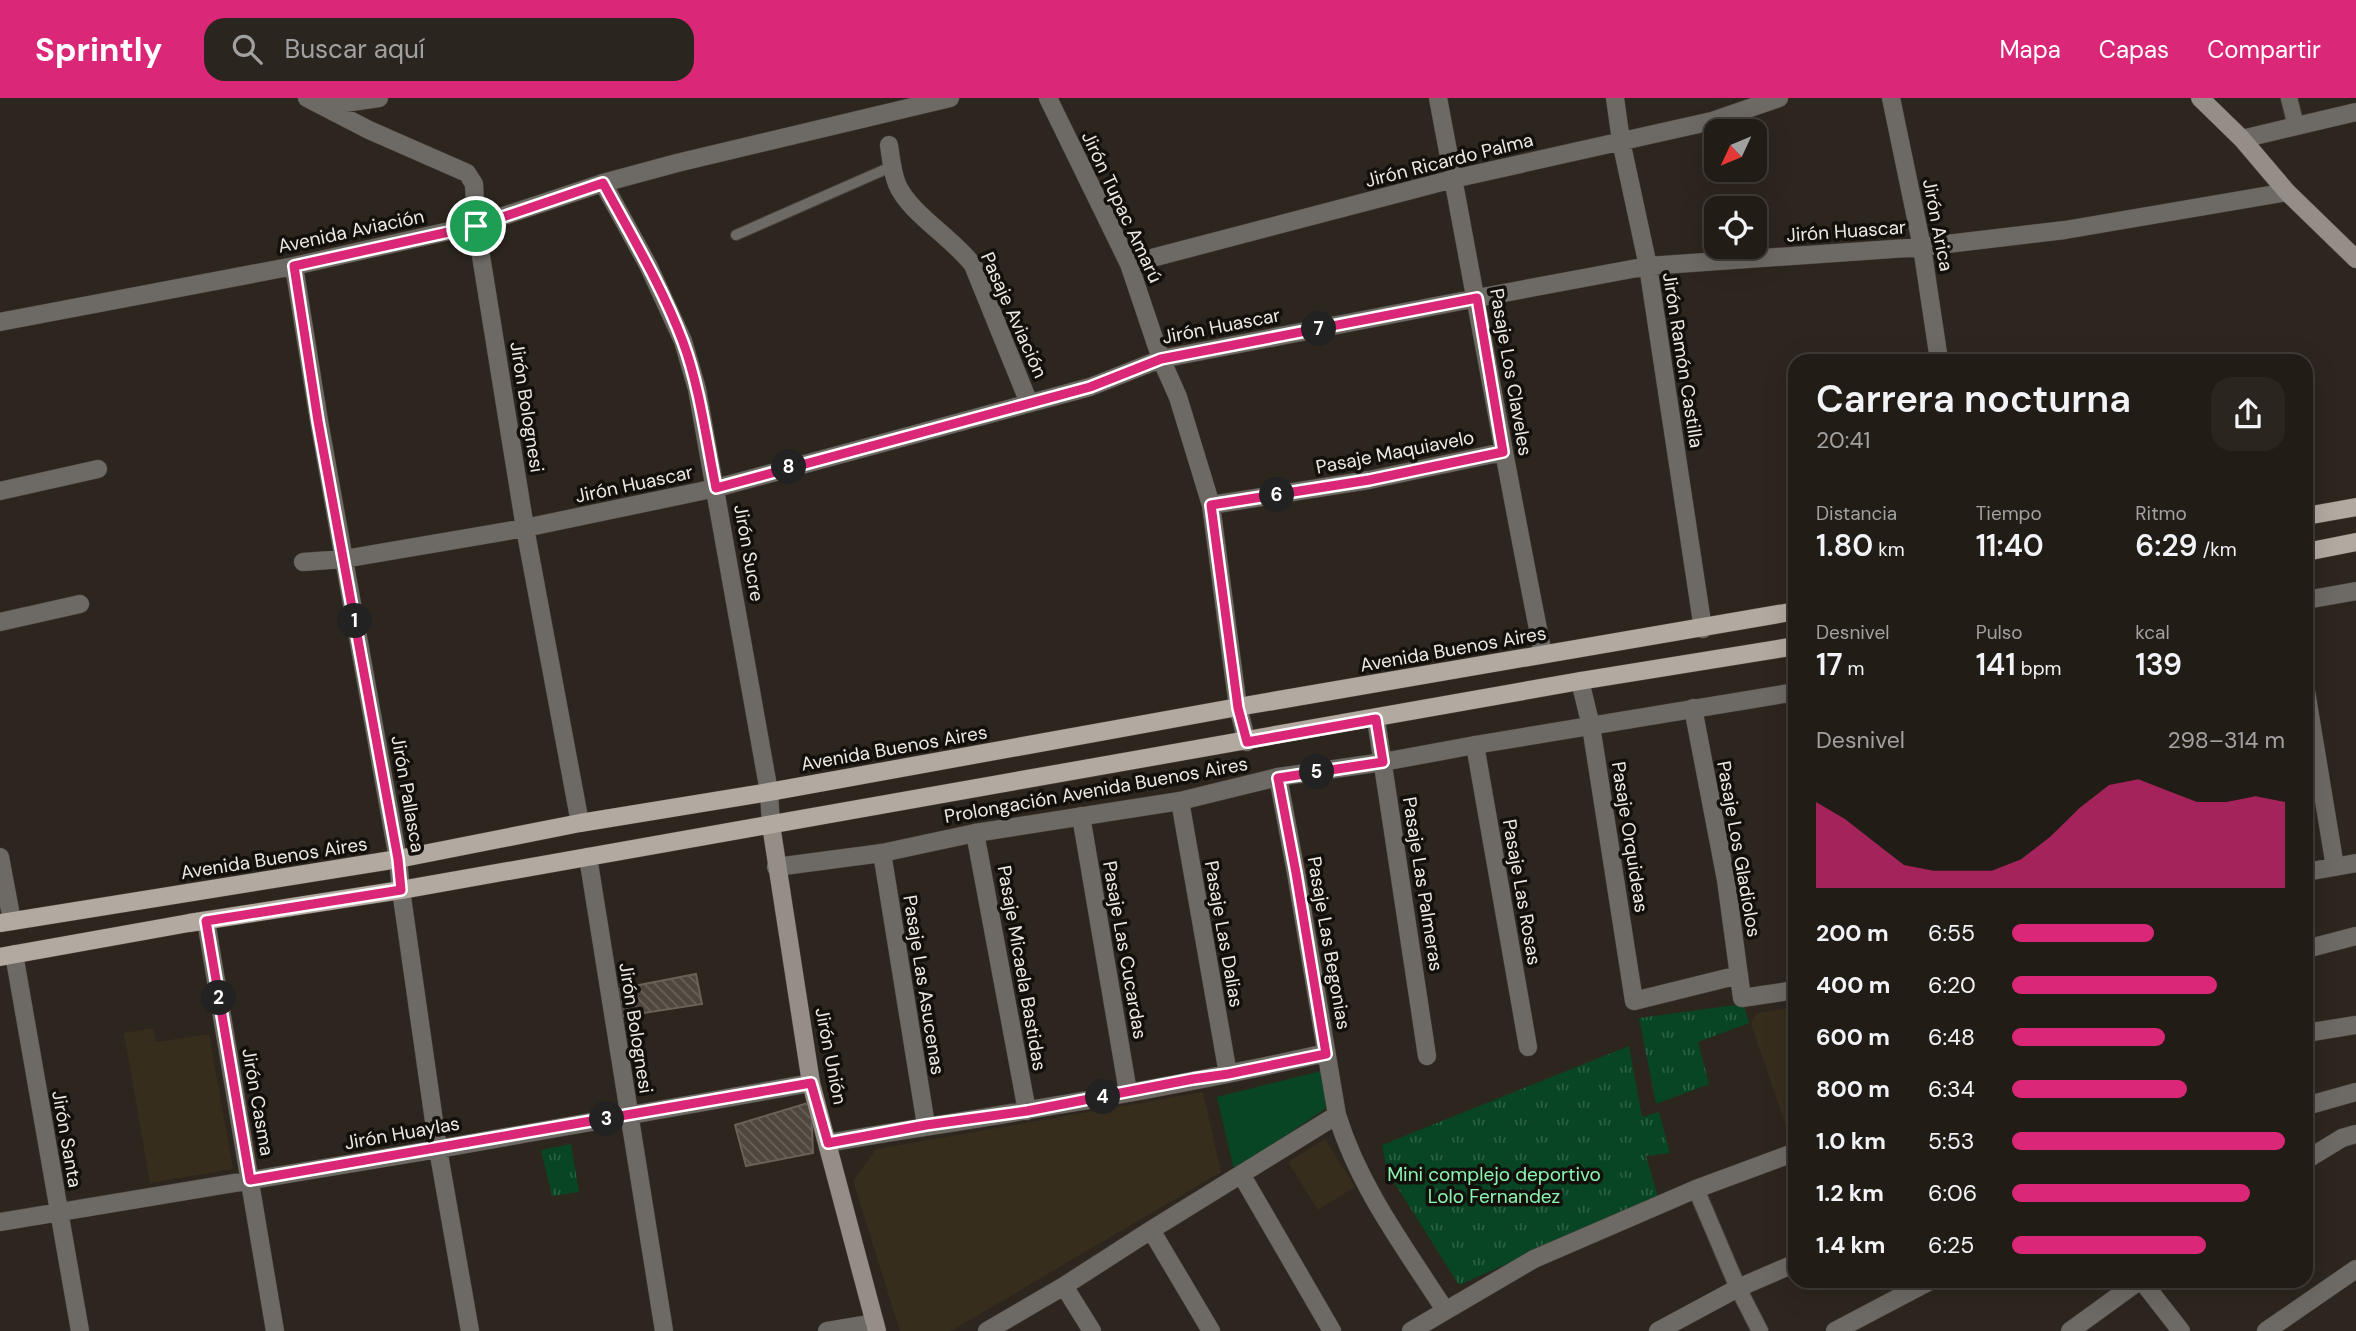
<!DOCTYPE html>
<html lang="es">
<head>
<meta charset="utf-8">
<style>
  body { margin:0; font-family:"DM Sans",sans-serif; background:#2a251f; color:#f1f3f6; height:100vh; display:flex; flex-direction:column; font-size:26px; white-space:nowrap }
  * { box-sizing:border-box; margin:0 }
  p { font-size:23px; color:#a2a1a1 }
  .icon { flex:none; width:38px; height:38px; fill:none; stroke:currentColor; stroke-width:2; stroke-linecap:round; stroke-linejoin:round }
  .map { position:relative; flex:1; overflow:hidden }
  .sheet { position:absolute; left:1788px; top:256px; width:525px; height:934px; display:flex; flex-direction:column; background:#221c16; border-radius:21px; box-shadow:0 7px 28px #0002,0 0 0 2px #3f3a35 }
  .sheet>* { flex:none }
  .needle { width:46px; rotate:226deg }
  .tools { position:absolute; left:1704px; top:21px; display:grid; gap:14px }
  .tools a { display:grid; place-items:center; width:63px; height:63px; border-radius:14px; background:#221c16; box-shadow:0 7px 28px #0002,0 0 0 2px #3f3a35; font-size:35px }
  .pin { position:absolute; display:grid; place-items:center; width:60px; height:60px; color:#fff; margin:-30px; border:4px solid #fff; border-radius:50%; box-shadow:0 2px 7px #0007 }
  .km { position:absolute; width:35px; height:35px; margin:-18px; border-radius:50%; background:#222; color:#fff; font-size:19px; line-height:35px; text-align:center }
  .round { display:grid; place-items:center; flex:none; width:74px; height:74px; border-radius:21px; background:#2a251f }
  .head { display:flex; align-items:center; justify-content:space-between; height:119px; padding:0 28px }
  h1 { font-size:38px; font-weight:600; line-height:52px }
  .metrics { display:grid; grid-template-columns:repeat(3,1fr); gap:10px; height:119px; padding:7px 28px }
  .metrics div { display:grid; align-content:center }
  .metrics b { font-size:30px; font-weight:600 }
  .metrics small { font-size:19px; font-weight:400 }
  .metrics p { font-size:19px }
  .chart { height:196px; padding:14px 28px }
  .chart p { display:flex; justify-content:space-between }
  .chart svg { width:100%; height:126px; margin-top:7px; fill:#db2777; opacity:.7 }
  ul { padding:0 28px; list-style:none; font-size:23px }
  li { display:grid; grid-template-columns:112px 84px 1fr; align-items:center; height:52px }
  li i { height:18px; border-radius:9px; background:#db2777 }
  header { display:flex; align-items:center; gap:42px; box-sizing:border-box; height:98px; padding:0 35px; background:#db2777; color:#fff }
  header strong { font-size:33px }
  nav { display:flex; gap:38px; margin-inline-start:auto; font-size:24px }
  .search { width:490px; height:63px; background:#2a251f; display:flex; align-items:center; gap:18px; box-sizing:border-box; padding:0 24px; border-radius:21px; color:#a2a1a1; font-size:26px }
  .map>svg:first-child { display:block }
  .education { fill:#362d1d }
  .grass { fill:url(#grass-tufts) }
  .pitch { fill:#074525 }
  .building { fill:url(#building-back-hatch); stroke:#6a6157; stroke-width:2 }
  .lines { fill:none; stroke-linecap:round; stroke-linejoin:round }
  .service-casing { stroke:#48413a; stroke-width:12 }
  .pedestrian-casing { stroke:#48413a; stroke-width:18 }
  .minor-casing { stroke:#48413a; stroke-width:19 }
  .tertiary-casing { stroke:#48413a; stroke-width:19 }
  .secondary-casing { stroke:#48413a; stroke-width:19 }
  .primary-casing { stroke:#48413a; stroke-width:19 }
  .service { stroke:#6d6964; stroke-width:10 }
  .pedestrian { stroke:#6d6964; stroke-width:16 }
  .minor { stroke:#6d6964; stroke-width:18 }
  .tertiary { stroke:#6d6964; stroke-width:18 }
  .secondary { stroke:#948e87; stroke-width:18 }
  .primary { stroke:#b2aaa1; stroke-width:18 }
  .route-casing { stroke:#fff; stroke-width:14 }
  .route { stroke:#db2777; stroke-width:9 }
  .labels { text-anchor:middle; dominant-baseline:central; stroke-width:7; stroke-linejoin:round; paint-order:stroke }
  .street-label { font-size:19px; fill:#eee9e4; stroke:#13100c }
  .park-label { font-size:19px; fill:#8bf5b1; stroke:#13100c }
</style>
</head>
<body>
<header>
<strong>Sprintly</strong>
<div class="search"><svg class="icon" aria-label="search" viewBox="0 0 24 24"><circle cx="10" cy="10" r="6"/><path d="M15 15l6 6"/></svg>Buscar aquí</div>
<nav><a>Mapa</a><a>Capas</a><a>Compartir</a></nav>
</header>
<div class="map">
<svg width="2356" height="1233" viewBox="0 0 2356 1233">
  <defs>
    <pattern id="grass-tufts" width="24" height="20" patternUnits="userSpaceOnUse" patternTransform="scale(1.75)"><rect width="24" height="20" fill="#074525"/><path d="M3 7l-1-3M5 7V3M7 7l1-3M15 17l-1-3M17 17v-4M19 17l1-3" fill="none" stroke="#2b6044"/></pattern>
    <pattern id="building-back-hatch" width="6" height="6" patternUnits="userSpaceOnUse" patternTransform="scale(1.75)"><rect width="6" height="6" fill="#4f473e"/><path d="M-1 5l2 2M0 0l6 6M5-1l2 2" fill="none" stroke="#69625a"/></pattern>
  </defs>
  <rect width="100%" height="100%" fill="#2d261e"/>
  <path class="education" d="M1795,909v126l-6,2 -38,-111 6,-11z
    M153,930l3,14 53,-8 24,135 -83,14 -26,-150z
    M1203,994l18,80 -270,159h-51l-47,-150 23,-32z
    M1325,1041l30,48 -37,23 -30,-48z"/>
  <path class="grass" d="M1743,906l6,19 -51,19 11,42 -53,20 -17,-86z
    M1629,948l13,71 17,-5 11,41 -24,3 12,41 -199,88 -72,-114 -5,-26z
    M571,1046l8,48 -27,4 -11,-46z"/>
  <path class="pitch" d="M1329,971l2,36 -97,65 -17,-73z"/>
  <path class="building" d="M696,876l6,30 -84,13 -5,-27z
    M811,1004l2,51 -67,13 -11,-41z"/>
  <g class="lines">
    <g class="service-casing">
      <path id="service" d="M736,137l157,-69"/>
    </g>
    <g class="pedestrian-casing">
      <path id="pedestrian" d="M2289,0l7,28
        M1696,1091l42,99 22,43"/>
    </g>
    <g class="minor-casing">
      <path id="minor" d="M307,0l62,32 98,43 7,11 2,41 49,303 55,295
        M1048,0l81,166 32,95 17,38 33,108 27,202 9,35
        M1438,0c35,185 68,371 105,556
        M1615,0l6,43 27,125 55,363
        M1891,0l31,149 17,113
        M324,8l55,-8
        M2242,41l114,-27
        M889,47c2,13 3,27 8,39 12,29 56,54 76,81l56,138
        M1129,166l324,-85 259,-58 67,-23
        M294,168l25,155 79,438 3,31 37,259 32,182
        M0,224l294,-56 182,-41 127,-42
        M0,393l98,-22
        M1211,407l158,-25 134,-28
        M303,464l41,-3 181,-31 191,-40 374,-101 71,-28 316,-61 171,-32 274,-19 143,-17 222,-38
        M0,524l80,-18
        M1580,583l11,45 43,275 105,-26
        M2306,593l29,176
        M1693,610l33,172 16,118 54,-8
        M1376,621l51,337
        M1475,647l53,302
        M1278,679l18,96 41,242c22,72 68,133 108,195
        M1180,703l48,273
        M1081,718l47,276
        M975,735l52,278
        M882,755l44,272
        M0,759l12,64
        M588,759l76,474
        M2306,774l50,-9
        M206,823l69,410
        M2306,851l50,-13
        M14,856l66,377
        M2306,935l50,-8
        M2306,1008l50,-14
        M828,1045c66,-12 133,-21 200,-33 100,-16 199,-35 298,-57
        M2306,1062l36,-22 14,-4
        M1241,1076l91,157
        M0,1124l438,-73 373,-66
        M1151,1132l60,101
        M2142,1183l39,50
        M1064,1188l28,45
        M827,1233l48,-8
        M987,1233l77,-45 87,-56 186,-115
        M1411,1233l123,-72 162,-70 100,-37
        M1658,1233l80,-43 58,-25
        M1835,1233l95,-50
        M2070,1233l69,-50
        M2266,1233l90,-62"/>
    </g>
    <g class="tertiary-casing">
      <path id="tertiary" d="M2306,502l50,-9
        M771,727l-2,-33 -72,-403 -14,-48 -35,-76 -45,-82 74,-20 273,-65
        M776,769l106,-14 93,-20 205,-32 98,-24 105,-15 92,-17 321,-53"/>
    </g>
    <g class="secondary-casing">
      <path id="secondary" d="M2200,0l42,41 45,53 69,67
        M771,727l40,258 66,248"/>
    </g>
    <g class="primary-casing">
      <path id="primary" d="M2306,418l50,-9
        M2306,454l50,-10
        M0,825l398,-64 182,-36 189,-31 469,-85 558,-96
        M0,859l189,-34 212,-33 1179,-209 216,-35"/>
    </g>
    <use href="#service" class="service"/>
    <use href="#pedestrian" class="pedestrian"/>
    <use href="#minor" class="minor"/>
    <use href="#tertiary" class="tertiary"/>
    <use href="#secondary" class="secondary"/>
    <use href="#primary" class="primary"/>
  </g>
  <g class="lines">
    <g class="route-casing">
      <path id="route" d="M603,85c28,52 59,103 80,159 17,46 23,97 33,146l374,-101 71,-28 316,-61 26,154 -134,28 -158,25 27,203 9,34 129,-23 7,43 -105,16 18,95 30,181 -98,20 -35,5 -166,32 -101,14 -98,18 -17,-60 -561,97 -44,-259 195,-31 -3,-31 -80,-438 -24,-155 182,-40z"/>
    </g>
    <use href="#route" class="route"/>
  </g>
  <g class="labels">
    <g class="street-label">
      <text transform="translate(1449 62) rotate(-14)">Jirón Ricardo Palma</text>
      <text transform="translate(1122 109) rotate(65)">Jirón Tupac Amarú</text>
      <text transform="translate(1938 127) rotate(79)">Jirón Arica</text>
      <text transform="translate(351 133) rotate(-12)">Avenida Aviación</text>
      <text transform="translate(1846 133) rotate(-4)">Jirón Huascar</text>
      <text transform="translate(1014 217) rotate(66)">Pasaje Aviación</text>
      <text transform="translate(1221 228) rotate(-11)">Jirón Huascar</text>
      <text transform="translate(1683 262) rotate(81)">Jirón Ramón Castilla</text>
      <text transform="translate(1511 274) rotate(80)">Pasaje Los Claveles</text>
      <text transform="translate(527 309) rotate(81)">Jirón Bolognesi</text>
      <text transform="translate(1395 354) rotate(-11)">Pasaje Maquiavelo</text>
      <text transform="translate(634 386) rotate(-12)">Jirón Huascar</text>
      <text transform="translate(749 455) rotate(80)">Jirón Sucre</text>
      <text transform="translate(1453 551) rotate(-10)">Avenida Buenos Aires</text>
      <text transform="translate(894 650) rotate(-10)">Avenida Buenos Aires</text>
      <text transform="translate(1096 692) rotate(-10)">Prolongación Avenida Buenos Aires</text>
      <text transform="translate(408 696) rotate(80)">Jirón Pallasca</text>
      <text transform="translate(1630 739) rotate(81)">Pasaje Orquideas</text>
      <text transform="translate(1739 751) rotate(80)">Pasaje Los Gladiolos</text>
      <text transform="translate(274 760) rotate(-9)">Avenida Buenos Aires</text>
      <text transform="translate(1423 786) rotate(81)">Pasaje Las Palmeras</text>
      <text transform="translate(1522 794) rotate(80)">Pasaje Las Rosas</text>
      <text transform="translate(1224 836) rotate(80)">Pasaje Las Dalias</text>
      <text transform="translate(1329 845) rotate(80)">Pasaje Las Begonias</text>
      <text transform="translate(1125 852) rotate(80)">Pasaje Las Cucardas</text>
      <text transform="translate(1022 870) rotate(80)">Pasaje Micaela Bastidas</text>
      <text transform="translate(924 887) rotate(81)">Pasaje Las Asucenas</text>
      <text transform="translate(636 930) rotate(81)">Jirón Bolognesi</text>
      <text transform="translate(831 958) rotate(79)">Jirón Unión</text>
      <text transform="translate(258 1004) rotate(80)">Jirón Casma</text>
      <text transform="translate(402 1035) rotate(-10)">Jirón Huaylas</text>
      <text transform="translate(67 1041) rotate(80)">Jirón Santa</text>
    </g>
    <g class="park-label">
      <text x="1494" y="1076">Mini complejo deportivo<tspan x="1494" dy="22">Lolo Fernandez</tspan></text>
    </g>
  </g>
</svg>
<div class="tools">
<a><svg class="needle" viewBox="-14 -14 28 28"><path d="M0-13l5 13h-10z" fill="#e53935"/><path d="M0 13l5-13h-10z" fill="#a2a1a1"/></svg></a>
<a><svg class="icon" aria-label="locate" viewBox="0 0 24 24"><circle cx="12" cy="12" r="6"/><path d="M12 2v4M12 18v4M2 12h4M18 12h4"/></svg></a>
</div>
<div class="pin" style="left:476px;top:128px;background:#1e9e55"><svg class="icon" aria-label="arrive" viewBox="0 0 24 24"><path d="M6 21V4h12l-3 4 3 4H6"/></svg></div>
<b class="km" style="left:355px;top:523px">1</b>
<b class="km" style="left:219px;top:900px">2</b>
<b class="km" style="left:607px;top:1021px">3</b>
<b class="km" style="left:1103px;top:999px">4</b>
<b class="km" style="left:1317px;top:674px">5</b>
<b class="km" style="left:1277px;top:397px">6</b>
<b class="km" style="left:1319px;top:231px">7</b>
<b class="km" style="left:789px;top:369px">8</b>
<section class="sheet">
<div class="head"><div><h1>Carrera nocturna</h1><p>20:41</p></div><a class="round"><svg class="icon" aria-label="share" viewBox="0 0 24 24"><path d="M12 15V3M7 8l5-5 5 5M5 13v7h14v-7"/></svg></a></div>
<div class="metrics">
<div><p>Distancia</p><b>1.80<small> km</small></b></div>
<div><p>Tiempo</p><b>11:40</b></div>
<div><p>Ritmo</p><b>6:29<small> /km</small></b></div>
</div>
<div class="metrics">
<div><p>Desnivel</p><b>17<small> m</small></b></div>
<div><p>Pulso</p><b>141<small> bpm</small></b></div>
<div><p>kcal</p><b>139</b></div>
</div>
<div class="chart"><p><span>Desnivel</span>298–314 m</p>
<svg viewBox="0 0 160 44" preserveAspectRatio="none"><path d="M0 44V14L10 20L20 28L30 36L40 38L50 38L60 38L70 34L80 26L90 16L100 8L110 6L120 10L130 14L140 14L150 12L160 14V44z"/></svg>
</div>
<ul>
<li><b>200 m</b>6:55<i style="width:52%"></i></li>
<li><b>400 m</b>6:20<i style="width:75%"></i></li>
<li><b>600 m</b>6:48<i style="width:56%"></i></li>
<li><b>800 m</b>6:34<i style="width:64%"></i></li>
<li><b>1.0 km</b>5:53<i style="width:100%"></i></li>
<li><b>1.2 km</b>6:06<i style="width:87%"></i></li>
<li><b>1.4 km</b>6:25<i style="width:71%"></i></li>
</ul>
</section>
</div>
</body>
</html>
